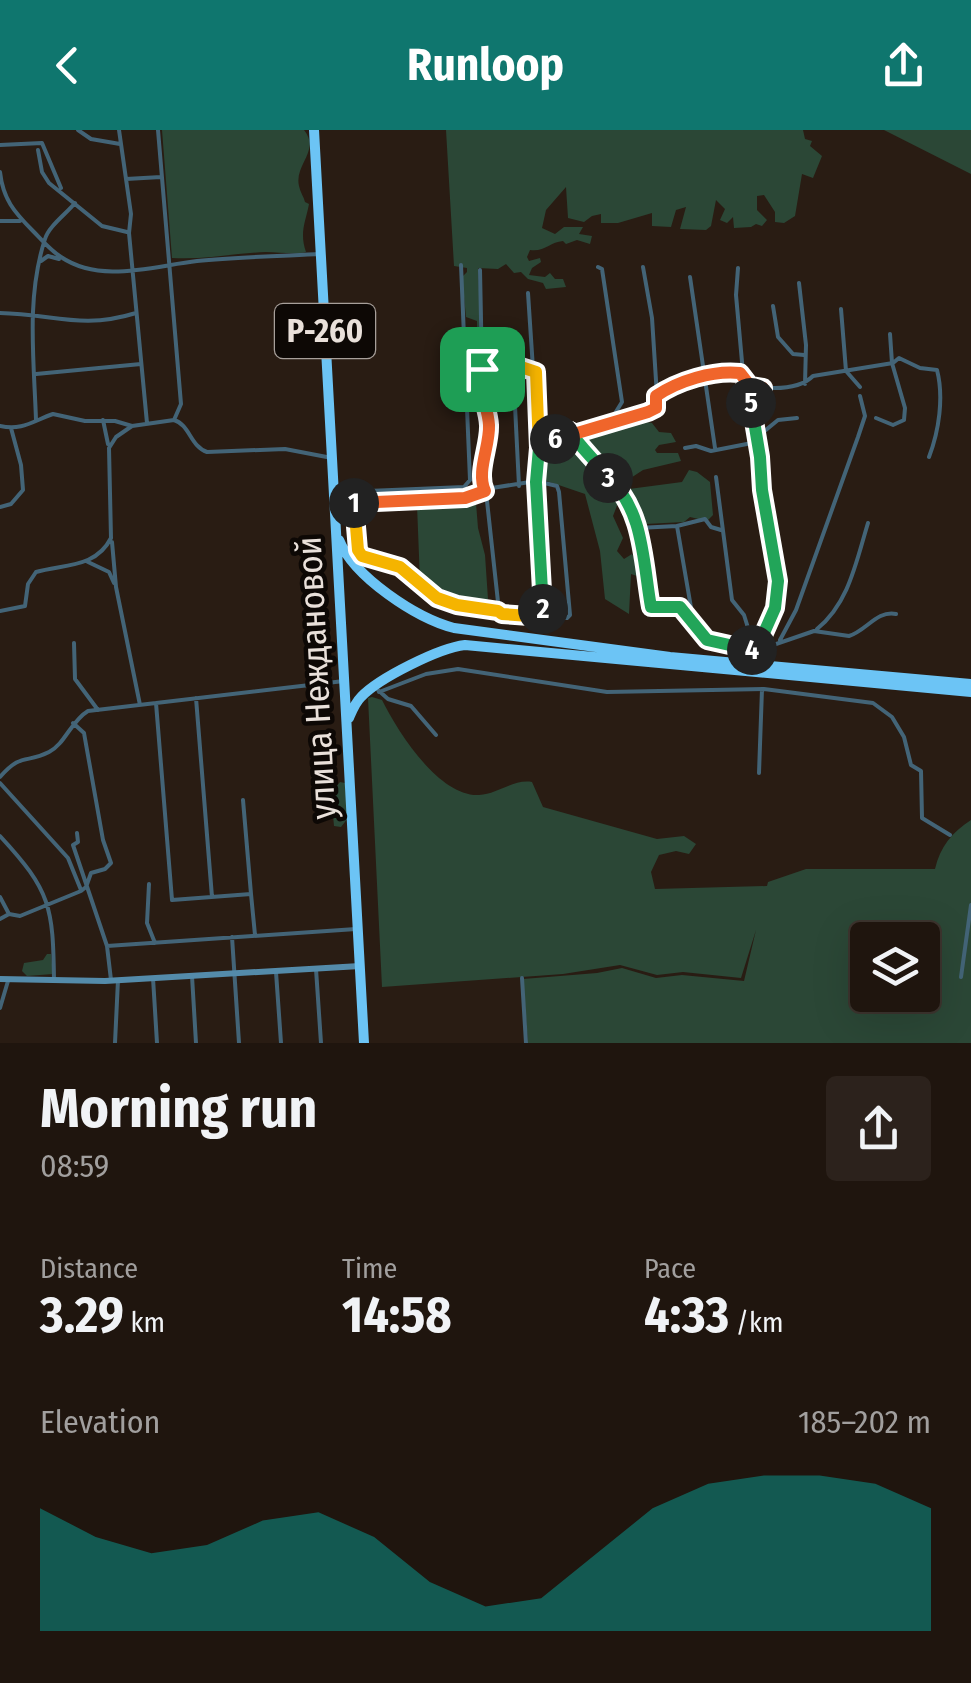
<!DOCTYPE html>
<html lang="en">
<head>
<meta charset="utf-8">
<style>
  body { margin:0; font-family:"Fira Sans Condensed",sans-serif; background:#2c221c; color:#f1f3f6; height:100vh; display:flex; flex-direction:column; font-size:38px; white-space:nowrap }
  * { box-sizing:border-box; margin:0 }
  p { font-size:32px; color:#a19f9e }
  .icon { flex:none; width:55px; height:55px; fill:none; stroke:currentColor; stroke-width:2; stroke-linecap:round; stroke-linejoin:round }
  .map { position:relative; height:913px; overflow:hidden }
  .panel { display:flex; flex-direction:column; background:#1f150e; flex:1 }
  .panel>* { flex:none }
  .tools { position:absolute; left:850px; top:792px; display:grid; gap:20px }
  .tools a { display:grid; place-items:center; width:90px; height:90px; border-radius:10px; background:#1f150e; box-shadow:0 10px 40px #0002,0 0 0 2px #3c342e; font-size:50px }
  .pin { position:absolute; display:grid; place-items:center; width:85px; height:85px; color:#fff; margin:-42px; border-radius:20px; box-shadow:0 5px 15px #0006 }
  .km { position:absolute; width:50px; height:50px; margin:-25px; border-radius:50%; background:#222; color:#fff; font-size:28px; line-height:50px; text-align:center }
  .round { display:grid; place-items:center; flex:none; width:105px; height:105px; border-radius:10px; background:#2c221c }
  .head { display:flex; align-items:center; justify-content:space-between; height:170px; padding:0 40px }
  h1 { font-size:55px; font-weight:700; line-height:75px }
  .figures { display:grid; grid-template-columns:repeat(3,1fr); gap:15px; height:170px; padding:10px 40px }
  .figures div { display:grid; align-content:center }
  .figures b { font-size:50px; font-weight:700 }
  .figures small { font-size:28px; font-weight:400 }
  .figures p { font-size:28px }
  .chart { height:280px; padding:20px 40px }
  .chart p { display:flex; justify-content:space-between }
  .chart svg { width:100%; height:180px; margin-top:10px; fill:#0f766e; opacity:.7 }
  header { display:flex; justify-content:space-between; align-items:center; height:130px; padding:0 40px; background:#0f766e; color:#fff; font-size:45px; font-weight:700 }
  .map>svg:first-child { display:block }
  .green { fill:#2b4736; fill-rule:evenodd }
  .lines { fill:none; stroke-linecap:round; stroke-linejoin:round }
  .street { stroke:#436477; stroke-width:4 }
  .secondary { stroke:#548baa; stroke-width:6 }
  .highway { stroke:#6cc4f5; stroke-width:10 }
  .split-1-casing { stroke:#fff; stroke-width:20 }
  .split-2-casing { stroke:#fff; stroke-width:20 }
  .split-3-casing { stroke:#fff; stroke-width:20 }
  .split-4-casing { stroke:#fff; stroke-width:20 }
  .split-5-casing { stroke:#fff; stroke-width:20 }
  .split-6-casing { stroke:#fff; stroke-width:20 }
  .split-7-casing { stroke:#fff; stroke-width:20 }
  .split-1 { stroke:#f0652b; stroke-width:12 }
  .split-2 { stroke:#f5b400; stroke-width:12 }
  .split-3 { stroke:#22a559; stroke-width:12 }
  .split-4 { stroke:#22a559; stroke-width:12 }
  .split-5 { stroke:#22a559; stroke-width:12 }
  .split-6 { stroke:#f0652b; stroke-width:12 }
  .split-7 { stroke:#f5b400; stroke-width:12 }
  .labels { text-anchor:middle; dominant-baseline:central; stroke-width:9; stroke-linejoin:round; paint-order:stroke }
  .shield { fill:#0d0805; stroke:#a79f9a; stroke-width:2.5 }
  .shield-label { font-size:32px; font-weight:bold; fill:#e9e0da }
  .street-label { font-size:35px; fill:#e9e0da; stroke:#0d0805 }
</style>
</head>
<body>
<header><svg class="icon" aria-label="back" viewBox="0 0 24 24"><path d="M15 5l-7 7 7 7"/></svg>Runloop<svg class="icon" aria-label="share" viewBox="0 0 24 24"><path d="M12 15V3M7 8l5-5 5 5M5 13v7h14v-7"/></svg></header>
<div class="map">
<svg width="971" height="913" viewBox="0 0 971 913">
  <rect width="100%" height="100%" fill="#291c13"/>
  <path class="green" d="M162,0h142c17,21 -10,34 -5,56 1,6 5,11 6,16l4,2c-3,17 -10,28 -3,48 -13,3 -26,0 -40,0 -32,1 -61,8 -94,6z
    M446,0h357l2,9 7,2 -2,5 12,10 -9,22 -11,-4 -7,42 -11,7 -9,-1v-10l-11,-17 -7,1v14l10,10 -5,6 -6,-2 -5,3 -17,1 -1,-11 -6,6 -7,-3 5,-11 -9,-9 -5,26 -5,4 -26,-1 6,-22 -10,3 -5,17 -19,-1v-13l-34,10h-17v-9l-9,2 -8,6 -16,-4 -2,-31 -20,23 -4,18 13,6 9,-7h19l-4,7 13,2 -2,8 -13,-4 -11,4 -3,-3c-13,1 -18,11 -33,9l-3,7 2,4 11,-3 1,4 -9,6 -3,7 16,2 5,-4 5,6h8l3,8 -20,2 -3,-6 -15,-4 -7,-7 -7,1 -8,-9 -8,5 -20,-1 3,64 -4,1v-12l-11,-4 -4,-40 5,-5v-4l-13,-2z
    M884,0h87v44z
    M641,291l11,2 7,9 12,1 5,9 -17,3 -4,5 2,3h21l3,8 -38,9 -26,17 1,16 -5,13 10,22 -6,13 7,8 8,-5 8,15 -3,7 -6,-2 -2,40 -24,-15 -5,-48 -15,-57 -44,-15 3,-26 10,-9z
    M689,340l8,2 13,10 3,33 -6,6 -17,-4 -6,5 -39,2 -5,-3 -11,-32 53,-7z
    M476,373l2,25 7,27 3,44c-24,8 -50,0 -68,-18l-3,-76z
    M372,567l10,3c16,32 57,97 97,95 19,-1 34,-16 53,-13l11,25 114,32 27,-3 12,8 -7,10 -13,-3 -17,4 -8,17 4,17 112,-3 1,-4 38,-13h129c5,-22 17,-37 36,-49v223h-443l-5,-64 74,-6 25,-5 34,10 26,-3 62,6 12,-51 -15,48 -58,-6 -26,3 -37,-10 -57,9 -181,13 -14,-289zM868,810h54v55h-54z
    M340,652l5,1 3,35 -7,9 -7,-1 -3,-33z
    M47,824h4l2,20 -26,2 -5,-5 2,-8 19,-3z"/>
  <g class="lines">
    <path class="street" d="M78,0l13,9 29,5
      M119,0l12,84 -2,19 18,190
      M0,15l42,-2 19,45
      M38,20l4,22 7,11 53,43 25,6
      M0,42c3,27 14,40 33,59 9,9 17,19 28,26 40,27 92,9 136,4 41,-4 83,-5 124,-7
      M126,49l35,-2
      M0,91h20
      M41,131l7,-5 11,3
      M598,137l4,2 20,133 -8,13 -44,16c16,25 40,41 55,67 19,30 19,74 26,109h29l14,18
      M643,137l9,51 5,78
      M738,138l-2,27 7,78 17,84 2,33 16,91 -3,27 -16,30 -6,26
      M690,147l25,171
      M799,153l7,62 -1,39
      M528,163l5,76
      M773,176l5,31 15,17 11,1
      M841,179l5,62 14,16
      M0,183c54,1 81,17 136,0
      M518,236l-4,20 5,100
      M482,239l-1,27 8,24 -8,54 6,27 12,110 3,3 65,4 3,-3 -11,-123 -2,-6 -21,-5 7,136
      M36,244l105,-10
      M751,272l3,-7 9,-7
      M876,288l17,7 11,-5 1,-12 -13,-45 -2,-29
      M36,290c-2,-60 -10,-123 9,-181 4,-13 21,-25 30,-36
      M103,290l5,24
      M174,290c16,5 16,26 33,32l78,-3 47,9
      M0,296c22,5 33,-5 53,-12l32,7h30l17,5 42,-6 7,-16 -23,-274
      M756,308l22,-18 19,-2
      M685,318l11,-2 15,5 46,-9
      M539,319l31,-18 4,3 75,-22 6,-4 2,-12c21,-16 56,-25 83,-23l10,13c20,3 48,5 63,-10l80,-13 6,-5 21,10 17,2c7,27 2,61 -8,87
      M716,347l16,123 12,15 10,32
      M358,366l10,-5 96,-4 6,-7 -9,-215
      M354,373l4,47 5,5 37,12 37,31 20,7 42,6
      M335,374l130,-6 27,-10 44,-7 4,-23 -1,-81 -9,-9 -48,1 -2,-99
      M0,377l11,-3 12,-14 -2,-25 -10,-37
      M677,396l28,-7 6,8 10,3
      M638,398l39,-2 17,99 13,15 49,11 58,-20 35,5c17,-5 28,-26 47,-22
      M112,412l4,45 24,118
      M88,432l21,10 5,11
      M0,481l25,-5 3,-22 8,-12c28,-8 60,-4 75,-34l-2,-90 7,-11 16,-11
      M817,499c32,-26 39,-67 51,-106
      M780,510l16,-30 62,-173 7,-21 -5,-20
      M74,513l1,36 23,31
      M378,560l10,9 23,7 25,29
      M379,562l47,-18 32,-5 149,23 157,-3 109,14 19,14 12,20 7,28 10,6 1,47 28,17
      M196,568l16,199
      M156,573l16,197 79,-6 4,41
      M759,643l3,-84
      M0,647c22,-25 26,-13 49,-25 16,-8 22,-31 39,-41l256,-30
      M0,653l68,75 13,32
      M243,670l8,94
      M77,703l1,9 -5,3 34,101 4,34
      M0,706c51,55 53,71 54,144
      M149,754l-2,39 8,20
      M0,767l9,17
      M0,789l9,-5 11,2 61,-25 5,-4 5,-14 14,-4 6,-6 -8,-23 -19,-107 -11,-10
      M232,807l7,106
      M107,816l249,-17
      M316,839l5,74
      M276,842l5,71
      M192,846l4,67
      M961,847l10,-72
      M153,848l4,65
      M522,848l4,65
      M0,878l8,-27
      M115,913l3,-63"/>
    <path class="secondary" d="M0,849l105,2 255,-15"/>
    <path class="highway" d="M314,0l50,913
      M339,410c15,37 77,78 115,88l216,29 301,27
      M349,588c3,-7 6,-15 12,-21 18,-19 78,-49 104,-52l506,47"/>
  </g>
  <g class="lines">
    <g class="split-1-casing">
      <path id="split-1" d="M354,373l111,-5 20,-7c-9,-19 5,-45 4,-66 -1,-19 -12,-35 -7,-56"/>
    </g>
    <g class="split-2-casing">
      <path id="split-2" d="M354,373l4,47 4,6 38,11 37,31 20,7 41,6 4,3 41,3v-8"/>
    </g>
    <g class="split-3-casing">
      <path id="split-3" d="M543,479l-7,-127 3,-34 31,-17c11,18 27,30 38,47"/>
    </g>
    <g class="split-4-casing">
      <path id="split-4" d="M608,348c36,31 35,85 43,129h29l27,33 45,10"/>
    </g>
    <g class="split-5-casing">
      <path id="split-5" d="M751,273l9,54 2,33 16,91 -3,27 -19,43 -4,-1"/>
    </g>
    <g class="split-6-casing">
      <path id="split-6" d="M555,309l15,-8 4,3 74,-22 8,-4v-12c22,-15 57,-26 84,-23l10,13 13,2 -9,6 -3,9"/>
    </g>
    <g class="split-7-casing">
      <path id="split-7" d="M482,239l36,-3 18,6 3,76 16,-9"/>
    </g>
    <use href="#split-1" class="split-1"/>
    <use href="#split-2" class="split-2"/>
    <use href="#split-3" class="split-3"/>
    <use href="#split-4" class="split-4"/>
    <use href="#split-5" class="split-5"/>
    <use href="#split-6" class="split-6"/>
    <use href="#split-7" class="split-7"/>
  </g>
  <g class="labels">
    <rect class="shield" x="275" y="174" width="100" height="54" rx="8"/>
    <g class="shield-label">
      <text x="325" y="201">Р-260</text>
    </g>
    <g class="street-label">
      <text transform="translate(316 548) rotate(-93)">улица Неждановой</text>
    </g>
  </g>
</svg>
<div class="tools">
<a><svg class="icon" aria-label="layers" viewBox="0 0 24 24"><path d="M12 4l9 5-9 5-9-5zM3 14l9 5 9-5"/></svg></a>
</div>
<div class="pin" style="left:482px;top:239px;background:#1e9e55"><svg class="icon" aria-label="arrive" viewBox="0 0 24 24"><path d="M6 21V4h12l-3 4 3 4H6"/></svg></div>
<b class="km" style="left:354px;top:373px">1</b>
<b class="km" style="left:543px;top:479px">2</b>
<b class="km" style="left:608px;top:348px">3</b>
<b class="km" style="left:752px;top:520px">4</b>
<b class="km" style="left:751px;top:273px">5</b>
<b class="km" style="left:555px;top:309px">6</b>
</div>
<section class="panel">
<div class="head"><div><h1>Morning run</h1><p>08:59</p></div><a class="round"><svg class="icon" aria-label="share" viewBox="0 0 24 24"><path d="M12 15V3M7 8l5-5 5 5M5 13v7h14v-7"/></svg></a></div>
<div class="figures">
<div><p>Distance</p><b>3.29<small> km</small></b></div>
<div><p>Time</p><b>14:58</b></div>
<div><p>Pace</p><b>4:33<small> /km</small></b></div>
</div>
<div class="chart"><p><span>Elevation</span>185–202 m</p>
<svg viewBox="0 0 160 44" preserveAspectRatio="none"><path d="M0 44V14L10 21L20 25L30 23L40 17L50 15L60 21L70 32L80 38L90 36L100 25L110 14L120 8L130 6L140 6L150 8L160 14V44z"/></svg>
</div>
</section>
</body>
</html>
